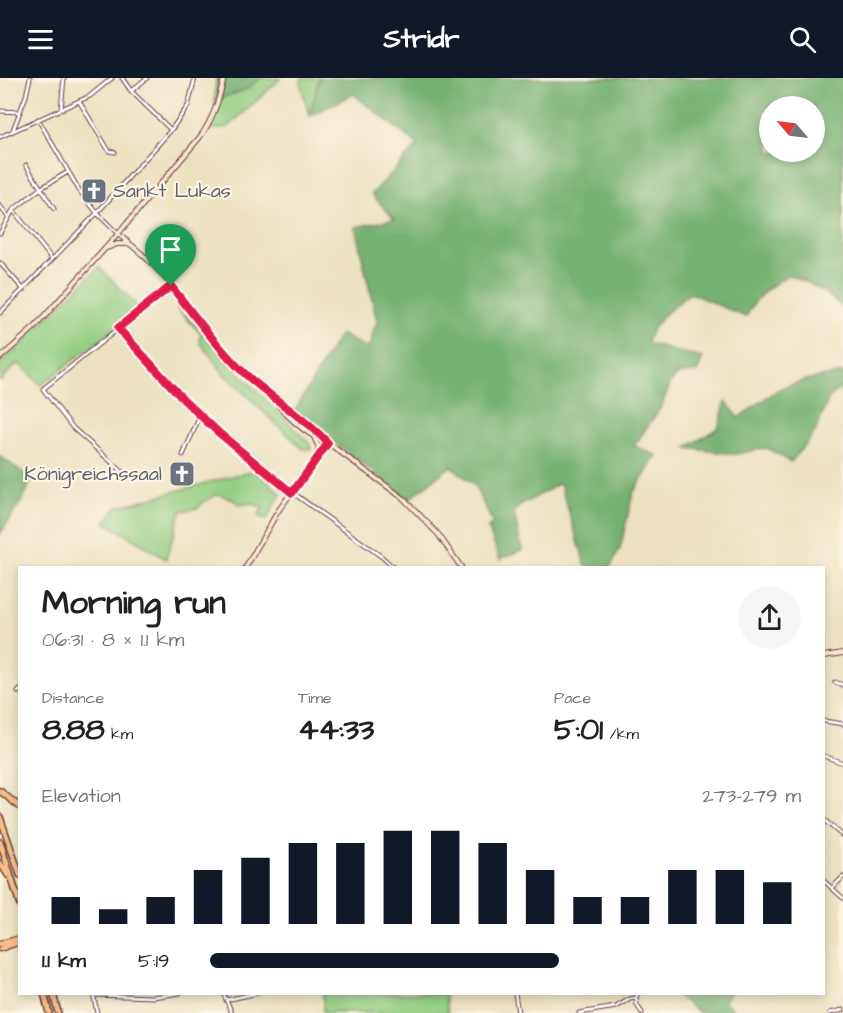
<!DOCTYPE html>
<html lang="en">
<head>
<meta charset="utf-8">
<style>
  body { margin:0; font-family:"Architects Daughter",sans-serif; background:#f6f6f6; color:#202124; height:100vh; display:flex; flex-direction:column; font-size:22px; white-space:nowrap }
  * { box-sizing:border-box; margin:0 }
  p { font-size:20px; color:#757577 }
  .icon { flex:none; width:33px; height:33px; fill:none; stroke:currentColor; stroke-width:2; stroke-linecap:round; stroke-linejoin:round }
  .map { position:relative; flex:1; overflow:hidden }
  .side { position:absolute; left:18px; top:488px; width:807px; height:429px; display:flex; flex-direction:column; background:#fff; border-radius:0px; box-shadow:0 3px 9px #0003 }
  .side>* { flex:none }
  .needle { width:39px; rotate:298deg }
  .controls { position:absolute; left:759px; top:18px; display:grid; gap:12px }
  .controls a { display:grid; place-items:center; width:66px; height:66px; border-radius:50%; background:#fff; box-shadow:0 3px 9px #0003; font-size:30px }
  .pin { position:absolute; display:grid; place-items:center; width:51px; height:51px; color:#fff; margin:-62px -26px; border-radius:50% 50% 50% 0; rotate:-45deg; box-shadow:0 0 6px #0007 }
  .pin .icon { rotate:45deg }
  .round { display:grid; place-items:center; flex:none; width:63px; height:63px; border-radius:32px; background:#f6f6f6 }
  .summary { display:flex; align-items:center; justify-content:space-between; height:102px; padding:0 24px }
  h1 { font-size:33px; font-weight:700; line-height:45px }
  .metrics { display:grid; grid-template-columns:repeat(3,1fr); gap:9px; height:102px; padding:6px 24px }
  .metrics div { display:grid; align-content:center }
  .metrics b { font-size:30px; font-weight:700 }
  .metrics small { font-size:16px; font-weight:400 }
  .metrics p { font-size:16px }
  .chart { height:168px; padding:12px 24px }
  .chart p { display:flex; justify-content:space-between }
  .chart svg { width:100%; height:108px; margin-top:6px; stroke:#111827; stroke-width:6 }
  ul { padding:0 24px; list-style:none; font-size:20px }
  li { display:grid; grid-template-columns:96px 72px 1fr; align-items:center; height:45px }
  li i { height:15px; border-radius:8px; background:#111827 }
  header { display:flex; justify-content:space-between; align-items:center; height:78px; padding:0 24px; background:#111827; color:#fff; font-size:27px; font-weight:700 }
  .map>svg:first-child { display:block }
  .green { fill:#92ce82; stroke:#6e7656; stroke-width:1.5 }
  .forest { fill:#75b170; stroke:#60684e; stroke-width:1.5; fill-rule:evenodd }
  .lines { fill:none; stroke-linecap:round; stroke-linejoin:round }
  .street-casing { stroke:#623c41; stroke-width:5 }
  .secondary-casing { stroke:#623c41; stroke-width:6 }
  .primary-casing { stroke:#623c41; stroke-width:7 }
  .highway-casing { stroke:#623c41; stroke-width:8 }
  .street { stroke:#fff; stroke-width:3 }
  .secondary { stroke:#fce5cf; stroke-width:4 }
  .primary { stroke:#f7be88; stroke-width:4.5 }
  .highway { stroke:#f7be88; stroke-width:5 }
  .route-casing { stroke:#fff; stroke-width:12 }
  .route { stroke:#e11d48; stroke-width:8 }
  .labels { text-anchor:middle; dominant-baseline:central; stroke-width:4.5; stroke-linejoin:round; paint-order:stroke }
  .worship-label { font-size:20px; fill:#5b616d; stroke:#fcf5e5; text-anchor:start }
</style>
</head>
<body>
<header><svg class="icon" aria-label="menu" viewBox="0 0 24 24"><path d="M4 6h16M4 12h16M4 18h16"/></svg>Stridr<svg class="icon" aria-label="search" viewBox="0 0 24 24"><circle cx="10" cy="10" r="6"/><path d="M15 15l6 6"/></svg></header>
<div class="map">
<svg width="843" height="935" viewBox="0 0 843 935">
  <rect width="100%" height="100%" fill="#fcf5e5"/>
  <filter id="ink" filterUnits="userSpaceOnUse"><feTurbulence type="fractalNoise" baseFrequency=".0167" numOctaves="2"/><feDisplacementMap in="SourceGraphic" scale="12" xChannelSelector="R" yChannelSelector="G"/><feConvolveMatrix kernelMatrix="1 2 1 2 8 2 1 2 1" color-interpolation-filters="sRGB"/></filter>
  <filter id="wash" filterUnits="userSpaceOnUse"><feTurbulence type="fractalNoise" baseFrequency=".008" numOctaves="4" result="noise"/><feDisplacementMap in="SourceGraphic" scale="24" xChannelSelector="R" yChannelSelector="G"/><feGaussianBlur stdDeviation="1.35" result="paint"/><feColorMatrix in="noise" values="0 0 0 0 0 0 0 0 0 0 0 0 0 0 0 0 0 1.4 0 .05"/><feComposite in="paint" operator="in"/></filter>
  <g filter="url(#wash)">
    <rect width="100%" height="100%" fill="#ece2c0"/>
    <path class="green" d="M260,0h21l-53,49 -21,3 9,-18 -1,-12 32,-11z
      M301,0h18l-9,38 -9,-30z
      M99,189l41,42 -99,76 -23,-22 -18,18v-19l9,-6z
      M179,228l53,60 78,78 1,5h-8l-79,-75 -24,-32v-9l-23,-25z
      M255,392l26,24 -15,26 -8,-4 5,-8 -12,-5 -11,2 -8,-6 -14,-5 -16,9 -4,5 -17,3 -15,48 -61,-37 12,-15z
      M323,915h122l3,20h-125z"/>
    <path class="forest" d="M216,0h44l-13,11 -32,11z
      M319,0h524v230c-16,-16 -34,-27 -56,-33 -19,13 -30,20 -41,42l-56,-24c-13,11 -44,33 -42,51l55,14 -6,14 -18,1 -8,9 -10,25 -27,39 23,9 -24,38 -13,56 -10,18h-24l-26,-84 -42,24 -4,7 8,36 -22,9 -12,-31 5,-5 -19,-38 -23,-19 -42,33 -115,-87 46,-78 28,15 9,-28 -22,-94 39,-8 -22,-25 46,-49 -65,-51 -43,22zM770,28h44v46h-44z
      M843,295v13l-14,12 -14,34 -24,30 -24,-14 -32,6 -49,-6 32,-20 8,-27 12,17 41,-29 26,-9z
      M0,378l32,23 -8,18 -24,37z
      M674,915h56l-6,8 12,12h-36z"/>
  </g>
  <g filter="url(#ink)">
    <g class="lines">
      <g class="street-casing">
        <path id="street" d="M122,0l9,13 40,39
          M131,13l16,-13
          M79,23l30,50 6,1
          M61,31l3,-31
          M0,33l20,1
          M38,41l41,71 18,23 21,21
          M13,52l13,-34 4,-18
          M0,59l90,-41 22,-18
          M26,87l28,44
          M0,128l8,11
          M13,132l39,49
          M0,155l13,-23 28,-22 27,-16
          M0,185l24,27
          M0,235l97,-100 74,-83 17,-24 7,-28
          M118,251c32,35 64,70 99,102 51,47 109,85 165,126l11,10
          M183,377l17,-39
          M126,397l-53,-47 -30,-39 128,-103
          M835,604l8,3
          M18,614l2,-2
          M824,643l19,3
          M824,678l19,7
          M824,742l19,16
          M824,803l19,17
          M832,810l11,-11
          M93,915l4,20
          M223,915l9,20
          M515,915l3,20
          M94,917l59,2 27,-4
          M636,920l1,7 5,8
          M226,922l32,-7
          M579,935l37,-6 14,-8 6,-1 2,-5
          M830,935l13,-3"/>
      </g>
      <g class="secondary-casing">
        <path id="secondary" d="M118,156c12,10 24,19 34,30 32,33 56,72 88,105 27,28 62,46 88,74l75,55 35,36 23,33
          M107,170l10,-4h12
          M0,280l35,-31 83,-93 82,-97c13,-18 19,-37 24,-59
          M279,328c13,15 29,30 48,36
          M314,359l5,11 -2,7
          M246,489l32,-56 50,-68
          M824,578l19,-3"/>
      </g>
      <g class="primary-casing">
        <path id="primary" d="M0,866l20,-6
          M0,871l20,-7"/>
      </g>
      <g class="highway-casing">
        <path id="highway" d="M0,713l20,16
          M0,739l20,58
          M0,764l20,63
          M0,785l8,12
          M44,915l5,20
          M53,915l5,20"/>
      </g>
      <use href="#street" class="street"/>
      <use href="#secondary" class="secondary"/>
      <use href="#primary" class="primary"/>
      <use href="#highway" class="highway"/>
    </g>
  </g>
  <g class="lines" filter="url(#ink)">
    <g class="route-casing">
      <path id="route" d="M171,208c23,29 45,60 71,85 27,26 61,45 86,72l-36,50 -73,-60 -36,-34 -65,-71z"/>
    </g>
    <use href="#route" class="route"/>
  </g>
  <defs>
    <g id="church-square" transform="scale(1.35)"><rect x="-9" y="-9" width="18" height="18" rx="4" fill="#6b7280" stroke="#fcf5e5"/><path d="M-1.2-6h2.4v3.5h3.3v2.4h-3.3V6h-2.4V-.1h-3.3v-2.4h3.3Z" fill="#fff"/></g>
  </defs>
  <g fill-rule="evenodd">
    <use href="#church-square" x="94" y="113"/>
    <use href="#church-square" x="182" y="396"/>
  </g>
  <g class="labels">
    <g class="worship-label">
      <text x="113" y="113">Sankt Lukas</text>
      <text x="162" y="396" text-anchor="end">Königreichssaal</text>
    </g>
  </g>
</svg>
<div class="controls">
<a><svg class="needle" viewBox="-14 -14 28 28"><path d="M0-13l5 13h-10z" fill="#e53935"/><path d="M0 13l5-13h-10z" fill="#757577"/></svg></a>
</div>
<div class="pin" style="left:171px;top:208px;background:#1e9e55"><svg class="icon" aria-label="arrive" viewBox="0 0 24 24"><path d="M6 21V4h12l-3 4 3 4H6"/></svg></div>
<section class="side">
<div class="summary"><div><h1>Morning run</h1><p>06:31 · 8 × 1.1 km</p></div><a class="round"><svg class="icon" aria-label="share" viewBox="0 0 24 24"><path d="M12 15V3M7 8l5-5 5 5M5 13v7h14v-7"/></svg></a></div>
<div class="metrics">
<div><p>Distance</p><b>8.88<small> km</small></b></div>
<div><p>Time</p><b>44:33</b></div>
<div><p>Pace</p><b>5:01<small> /km</small></b></div>
</div>
<div class="chart"><p><span>Elevation</span>273–279 m</p>
<svg viewBox="0 0 160 44" preserveAspectRatio="none"><path d="M5 44V33M15 44V38M25 44V33M35 44V22M45 44V17M55 44V11M65 44V11M75 44V6M85 44V6M95 44V11M105 44V22M115 44V33M125 44V33M135 44V22M145 44V22M155 44V27"/></svg>
</div>
<ul>
<li><b>1.1 km</b>5:19<i style="width:59%"></i></li>
</ul>
</section>
</div>
</body>
</html>
